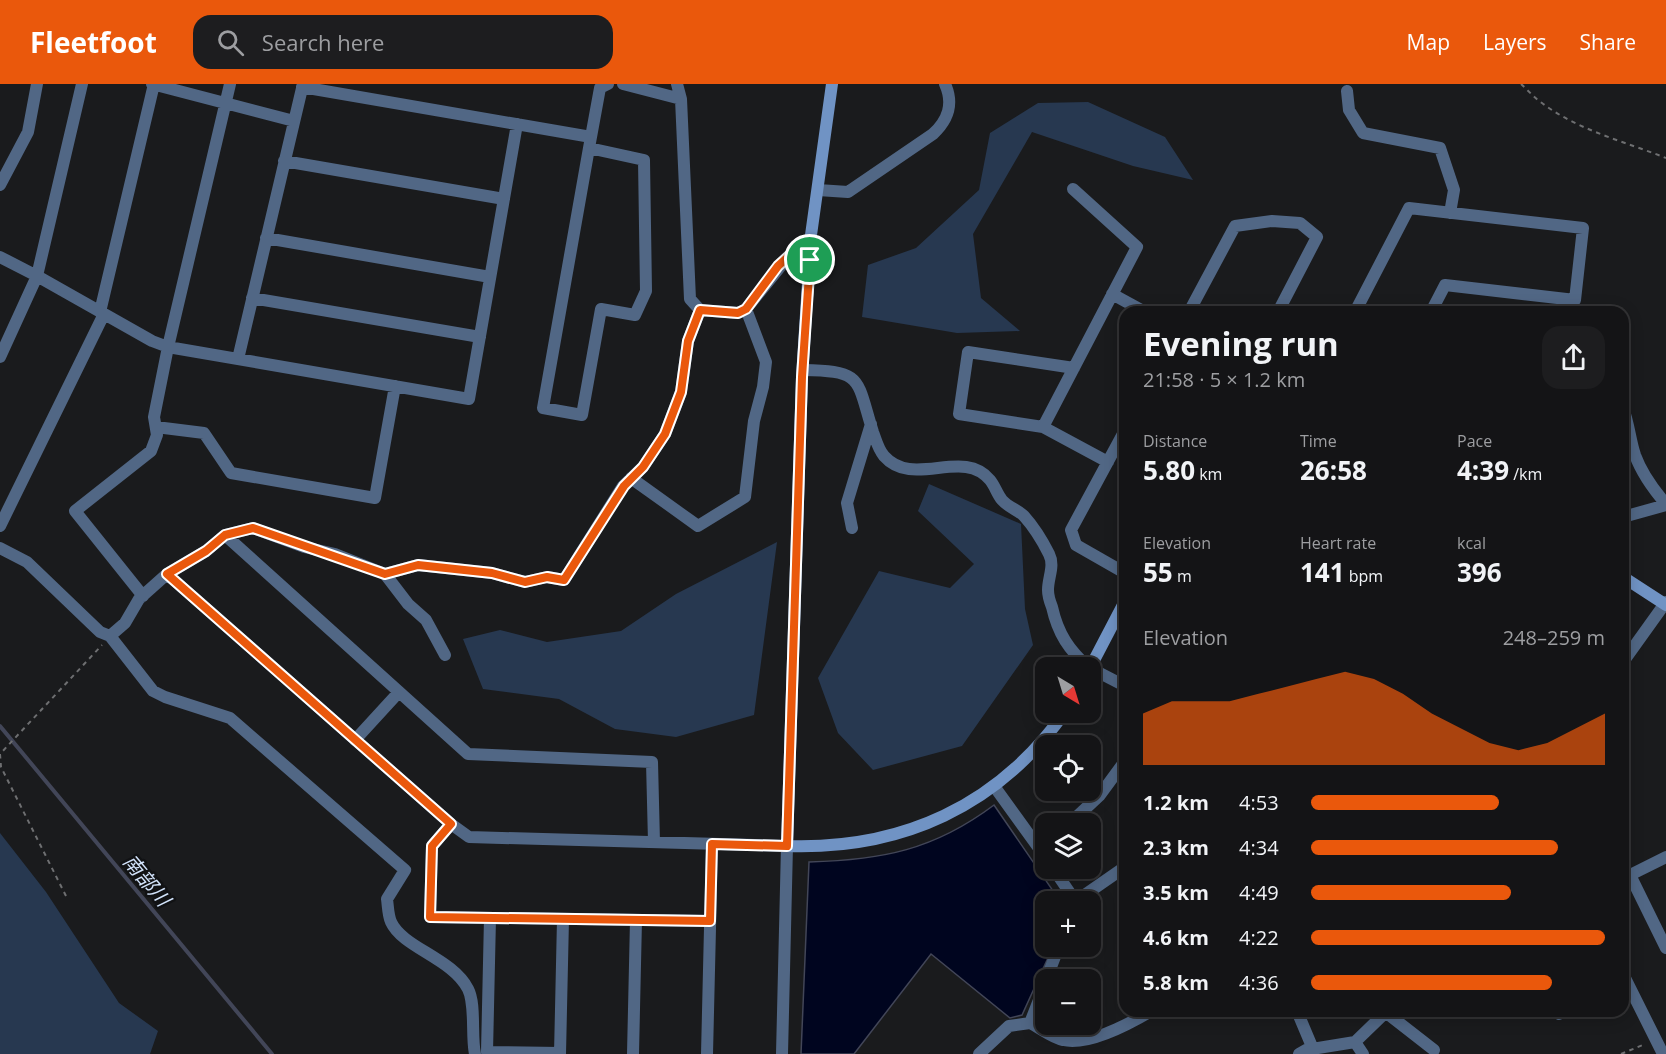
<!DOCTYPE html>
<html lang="en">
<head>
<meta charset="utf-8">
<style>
  body { margin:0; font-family:"Open Sans","Noto Sans JP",sans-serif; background:#1d1d1f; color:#f1f3f6; height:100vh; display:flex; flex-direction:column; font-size:22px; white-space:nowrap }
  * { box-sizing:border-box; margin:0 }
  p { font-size:20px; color:#9d9ea1 }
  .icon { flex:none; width:33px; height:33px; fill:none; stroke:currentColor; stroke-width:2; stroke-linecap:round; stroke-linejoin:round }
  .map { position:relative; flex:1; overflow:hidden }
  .drawer { position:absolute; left:1119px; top:222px; width:510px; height:711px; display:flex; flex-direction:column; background:#141416; border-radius:18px; box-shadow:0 3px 15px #0003,0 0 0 2px #333335 }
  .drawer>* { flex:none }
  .needle { width:39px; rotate:142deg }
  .controls { position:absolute; left:1035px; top:573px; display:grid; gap:12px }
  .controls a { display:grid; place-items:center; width:66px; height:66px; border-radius:12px; background:#141416; box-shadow:0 3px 15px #0003,0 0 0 2px #333335; font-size:30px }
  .pin { position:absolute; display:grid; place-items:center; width:51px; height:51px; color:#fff; margin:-26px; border:3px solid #fff; border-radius:50%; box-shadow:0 2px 6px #0007 }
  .round { display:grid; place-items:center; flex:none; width:63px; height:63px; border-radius:18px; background:#1d1d1f }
  .summary { display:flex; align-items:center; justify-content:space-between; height:102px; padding:0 24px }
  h1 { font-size:33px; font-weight:700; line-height:45px }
  .figures { display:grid; grid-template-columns:repeat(3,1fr); gap:9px; height:102px; padding:6px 24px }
  .figures div { display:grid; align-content:center }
  .figures b { font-size:26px; font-weight:700 }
  .figures small { font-size:16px; font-weight:400 }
  .figures p { font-size:16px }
  .chart { height:168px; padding:12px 24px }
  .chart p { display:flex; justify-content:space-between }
  .chart svg { width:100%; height:108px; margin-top:6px; fill:#ea580c; opacity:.7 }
  ul { padding:0 24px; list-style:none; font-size:20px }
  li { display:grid; grid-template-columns:96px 72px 1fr; align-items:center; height:45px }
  li i { height:15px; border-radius:8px; background:#ea580c }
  header { display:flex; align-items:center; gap:36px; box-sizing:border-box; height:84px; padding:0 30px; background:#ea580c; color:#fff }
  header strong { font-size:28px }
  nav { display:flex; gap:33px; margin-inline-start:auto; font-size:21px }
  .search { width:420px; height:54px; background:#1d1d1f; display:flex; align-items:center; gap:15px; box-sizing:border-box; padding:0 21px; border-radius:18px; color:#9d9ea1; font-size:22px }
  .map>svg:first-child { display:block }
  .green { fill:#273850 }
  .water { fill:#00051f; stroke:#424658; stroke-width:1.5 }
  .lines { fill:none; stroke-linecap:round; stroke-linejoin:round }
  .stream { stroke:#424658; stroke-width:4 }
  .path { stroke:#6e6f71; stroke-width:2; stroke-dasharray:4.5 4.5; stroke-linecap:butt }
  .street { stroke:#516785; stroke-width:12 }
  .secondary { stroke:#7093c4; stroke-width:12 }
  .route-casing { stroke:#fff; stroke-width:12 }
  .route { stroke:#ea580c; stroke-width:8 }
  .labels { text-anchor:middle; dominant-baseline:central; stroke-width:5; stroke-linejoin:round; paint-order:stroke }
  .water-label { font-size:20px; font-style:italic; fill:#d3e4fc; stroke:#111214 }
</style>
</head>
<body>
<header>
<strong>Fleetfoot</strong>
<div class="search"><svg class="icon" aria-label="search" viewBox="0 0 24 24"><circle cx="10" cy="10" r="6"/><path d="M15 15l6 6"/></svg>Search here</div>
<nav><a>Map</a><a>Layers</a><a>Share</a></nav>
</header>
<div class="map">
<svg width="1666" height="970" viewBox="0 0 1666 970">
  <rect width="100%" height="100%" fill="#1a1b1d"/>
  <path class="green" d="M1088,18l77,35 28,43 -60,-14 -101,-34 -59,102 8,64 39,33 -63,2 -95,-16 6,-52 48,-17 63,-58 11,-57 48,-30z
    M929,400l92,40 4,85 8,36 -71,101 -89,24 -35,-37 -20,-55 61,-107 71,17 24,-24 -56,-53z
    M777,458l-23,173 -78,22 -61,-8 -56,-30 -76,-10 -20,-50 37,-9 47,12 74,-11 55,-37z
    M0,749l46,59 73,111 39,28 -8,23h-150z"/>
  <path class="water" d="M994,721l66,96 -14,1v44l5,1 -4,13 -25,55 -12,3 -79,-64 -77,100h-53l8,-192c73,-2 125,-12 185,-57z"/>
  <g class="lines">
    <path class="stream" d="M0,642l272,328"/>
    <path class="path" d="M1521,0c7,6 13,14 21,19 35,27 84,39 124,55
      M66,812l-65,-129 -1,-13 102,-109
      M1621,970l24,-10"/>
    <path class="street" d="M82,0l-45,192 115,65 16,6 301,52 48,-275
      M152,0l142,37
      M623,0l58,15
      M677,0l4,15 9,200 10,11 38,3 8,-4
      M302,3l289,50
      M1347,7l2,19 14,23 77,15 14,42 -4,23
      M589,64l55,12 2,131 -11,24 -34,-6 -19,106 -39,-7 46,-260 11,-60 8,-4
      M284,77l220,38
      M0,101l28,-53 9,-48
      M818,106l30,2 85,-58c15,-14 21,-30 12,-50
      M266,154l224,39
      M0,173l37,19 -37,81
      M1112,210l33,18
      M252,214l228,39
      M100,228l54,-228
      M1189,228l46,-86 37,-5 28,2 17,14 -39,75
      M1355,228l54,-104 174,20 -8,72 -130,-15 -14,27
      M238,275l65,-275
      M1074,284l-106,-16 -9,62 84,13 65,35
      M803,286c61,1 53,8 70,62 3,8 5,17 11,24 29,33 79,-9 106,24 5,6 7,14 12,20 6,7 16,10 22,16 9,10 19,26 25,38 6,12 -1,23 -1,36 0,5 2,12 4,17 6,27 17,43 37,61
      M1623,324c6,16 7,32 12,47 7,19 18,34 31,49
      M156,343l48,6 27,40 144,25 20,-112
      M1043,343l94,-180 -64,-58
      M1125,346l-54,100 5,15 49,28
      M631,394l67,48 47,-29 9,-76 9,-34 3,-25 -20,-53 43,-53 22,4
      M1623,433l43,-12
      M0,442l104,-212
      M852,444l-5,-25 24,-79
      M225,451l243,219 184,8 2,80
      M0,464l27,14 73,70 10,4
      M167,490l284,250 18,13 318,9 -5,208
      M385,490l33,-9 74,8 33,9 22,-5 17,3 59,-94 20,-19 22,-33 16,-42 7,-51 12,-31
      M143,512l-68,-85 76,-60 6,-16 -3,-18 14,-70 62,-263
      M445,571l-19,-35 -18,-16 -23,-30 -50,-20 -31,-7 -51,-19 -28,7 -19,16 -39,23 -28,25 -14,24 -15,13 43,55 12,6 65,21 175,152 -18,29c1,7 1,16 4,23 12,26 61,36 77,67 8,15 3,47 7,65
      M1623,578l43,-60
      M1090,584l35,18
      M355,656l44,-48
      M994,702l52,72
      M451,740l-19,22 -2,71 280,4
      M1069,740l31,-29 25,-34
      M1666,773l-36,18 36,73
      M1053,784l23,34
      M1076,817l49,-34
      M490,834l-3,134 73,1
      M1623,890l40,80
      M1046,896l13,-34
      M1297,927l16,38
      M1384,927l50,39
      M1559,930l6,-3
      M1030,939c10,5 22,15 33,17 26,6 66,-16 88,-29
      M1355,958l8,12
      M560,970l3,-135
      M633,970l3,-134
      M707,970l5,-210
      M979,970l30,-28 21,-3 16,-41
      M1299,970l7,-4 49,-8 32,-31"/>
    <path class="secondary" d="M832,0l-21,151 -9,142 -15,469c115,4 211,-40 278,-134
      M1623,493l43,28
      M1090,584l35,-67"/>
  </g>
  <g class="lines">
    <g class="route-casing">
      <path id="route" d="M789,172l21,4 -8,117 -15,469 -75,-2 -2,77 -280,-4 2,-71 19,-22 -284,-250 39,-23 19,-16 28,-7 132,46 33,-9 74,8 33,9 22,-5 17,3 60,-94 19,-19 22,-33 16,-42 7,-51 12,-31 38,3 8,-4 32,-43z"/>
    </g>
    <use href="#route" class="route"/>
  </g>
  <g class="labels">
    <g class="water-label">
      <text transform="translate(147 796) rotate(50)">南部川</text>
    </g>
  </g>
</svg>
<div class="controls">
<a><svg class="needle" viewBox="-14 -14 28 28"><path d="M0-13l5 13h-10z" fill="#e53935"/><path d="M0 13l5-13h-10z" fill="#9d9ea1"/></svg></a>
<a><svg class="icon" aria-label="locate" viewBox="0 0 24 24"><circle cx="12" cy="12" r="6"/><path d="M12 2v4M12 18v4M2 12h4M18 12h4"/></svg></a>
<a><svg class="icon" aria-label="layers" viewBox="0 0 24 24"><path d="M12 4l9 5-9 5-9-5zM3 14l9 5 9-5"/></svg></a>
<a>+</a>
<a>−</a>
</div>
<div class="pin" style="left:810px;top:176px;background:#1e9e55"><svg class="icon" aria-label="arrive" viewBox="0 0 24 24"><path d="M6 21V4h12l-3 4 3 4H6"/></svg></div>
<section class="drawer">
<div class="summary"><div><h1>Evening run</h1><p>21:58 · 5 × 1.2 km</p></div><a class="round"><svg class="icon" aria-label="share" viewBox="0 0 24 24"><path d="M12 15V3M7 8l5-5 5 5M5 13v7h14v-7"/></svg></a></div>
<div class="figures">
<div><p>Distance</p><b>5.80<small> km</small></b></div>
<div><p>Time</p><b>26:58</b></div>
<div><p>Pace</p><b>4:39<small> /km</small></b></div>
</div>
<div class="figures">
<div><p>Elevation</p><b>55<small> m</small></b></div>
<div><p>Heart rate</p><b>141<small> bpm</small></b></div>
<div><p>kcal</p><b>396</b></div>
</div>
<div class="chart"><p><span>Elevation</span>248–259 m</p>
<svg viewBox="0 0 160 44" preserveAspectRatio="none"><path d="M0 44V23L10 18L20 18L30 18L40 15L50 12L60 9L70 6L80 9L90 15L100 23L110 29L120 35L130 38L140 35L150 29L160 23V44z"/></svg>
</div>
<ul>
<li><b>1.2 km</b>4:53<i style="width:64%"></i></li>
<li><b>2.3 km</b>4:34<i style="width:84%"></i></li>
<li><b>3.5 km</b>4:49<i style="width:68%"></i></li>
<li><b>4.6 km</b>4:22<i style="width:100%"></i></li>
<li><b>5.8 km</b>4:36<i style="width:82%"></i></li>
</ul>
</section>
</div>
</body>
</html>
